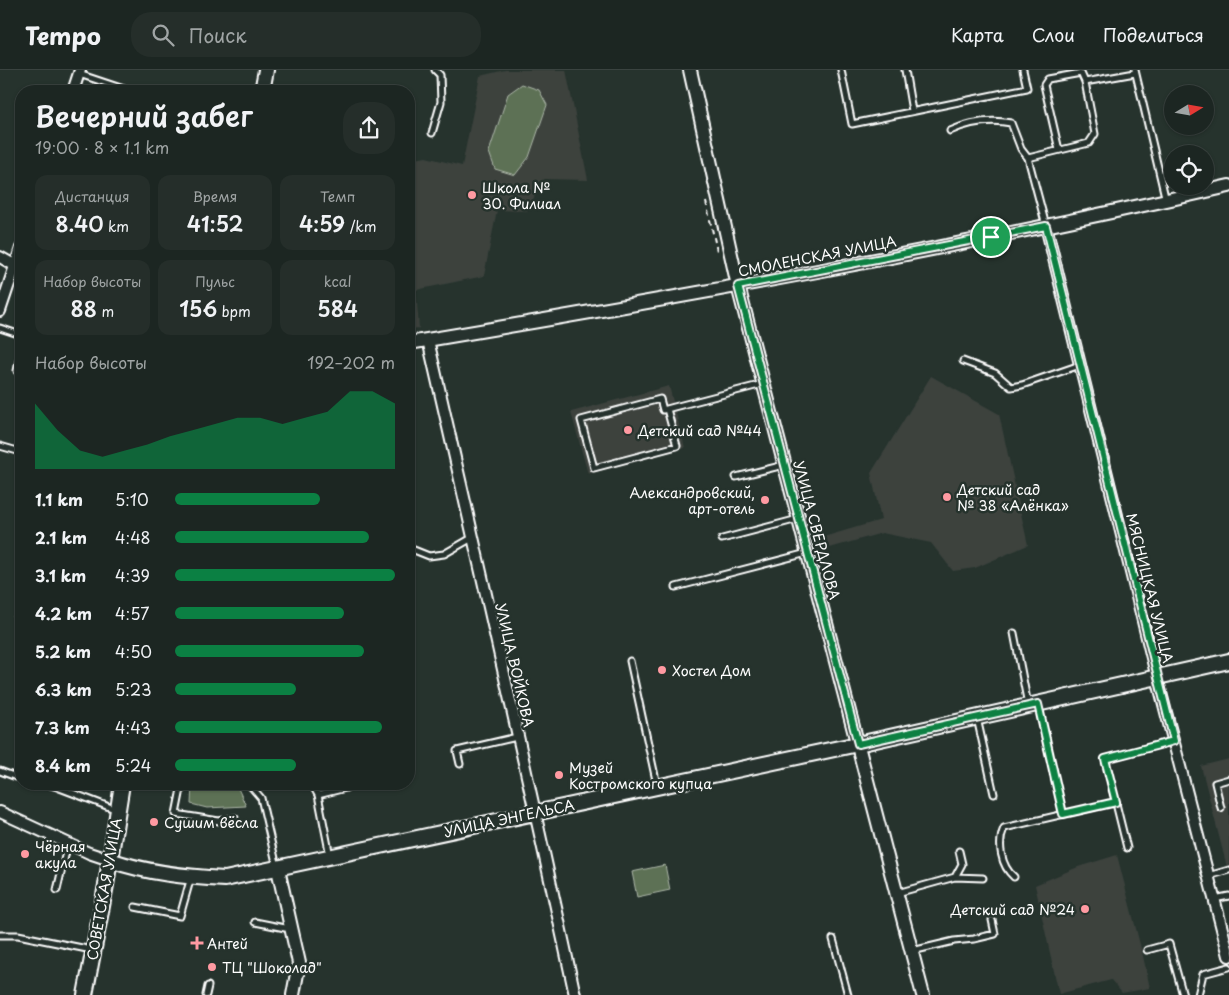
<!DOCTYPE html>
<html lang="ru">
<head>
<meta charset="utf-8">
<style>
  body { margin:0; font-family:"Playpen Sans",sans-serif; background:#252e2a; color:#f1f3f6; height:100vh; display:flex; flex-direction:column; font-size:19px; white-space:nowrap }
  * { box-sizing:border-box; margin:0 }
  p { font-size:16px; color:#a0a5a5 }
  .icon { flex:none; width:28px; height:28px; fill:none; stroke:currentColor; stroke-width:2; stroke-linecap:round; stroke-linejoin:round }
  .map { position:relative; flex:1; overflow:hidden }
  .side { position:absolute; left:15px; top:15px; width:400px; height:705px; display:flex; flex-direction:column; background:#1c2622; border-radius:20px; box-shadow:0 1px 4px #0004,0 0 0 1px #3a4340 }
  .side>* { flex:none }
  .needle { width:32px; rotate:79deg }
  .buttons { position:absolute; left:1164px; top:15px; display:grid; gap:10px }
  .buttons a { display:grid; place-items:center; width:50px; height:50px; border-radius:50%; background:#1c2622; box-shadow:0 1px 4px #0004,0 0 0 1px #3a4340; font-size:25px }
  .pin { position:absolute; display:grid; place-items:center; width:42px; height:42px; color:#fff; margin:-21px; border:2px solid #fff; border-radius:50%; box-shadow:0 1px 5px #0007 }
  .round { display:grid; place-items:center; flex:none; width:52px; height:52px; border-radius:20px; background:#252e2a }
  .headline { display:flex; align-items:center; justify-content:space-between; height:85px; padding:0 20px }
  h1 { font-size:28px; font-weight:600; line-height:38px }
  .metrics { display:grid; grid-template-columns:repeat(3,1fr); gap:8px; height:85px; padding:5px 20px }
  .metrics div { display:grid; align-content:center; border-radius:12px; background:#252e2a; text-align:center }
  .metrics b { font-size:21px; font-weight:600 }
  .metrics small { font-size:14px; font-weight:400 }
  .metrics p { font-size:14px }
  .chart { height:140px; padding:10px 20px }
  .chart p { display:flex; justify-content:space-between }
  .chart svg { width:100%; height:90px; margin-top:5px; fill:#0b8043; opacity:.7 }
  ul { padding:0 20px; list-style:none; font-size:16px }
  li { display:grid; grid-template-columns:80px 60px 1fr; align-items:center; height:38px }
  li i { height:12px; border-radius:6px; background:#0b8043 }
  header { display:flex; align-items:center; gap:30px; box-sizing:border-box; height:70px; padding:0 25px; background:#1c2622; border-bottom:1px solid #3a4340 }
  header strong { font-size:24px }
  nav { display:flex; gap:28px; margin-inline-start:auto; font-size:18px }
  .search { width:350px; height:45px; background:#252e2a; display:flex; align-items:center; gap:12px; box-sizing:border-box; padding:0 18px; border-radius:20px; color:#a0a5a5; font-size:19px }
  .map>svg:first-child { display:block }
  .built { fill:#3c423e }
  .green { fill:#5d7155; stroke:#aeb8aa }
  .lines { fill:none; stroke-linecap:round; stroke-linejoin:round }
  .service-casing { stroke:#fff; stroke-width:9 }
  .minor-casing { stroke:#fff; stroke-width:14 }
  .tertiary-casing { stroke:#fff; stroke-width:16 }
  .secondary-casing { stroke:#fff; stroke-width:18 }
  .path { stroke:#fff; stroke-width:2; stroke-dasharray:5 4; stroke-linecap:butt }
  .service { stroke:#26332d; stroke-width:5 }
  .minor { stroke:#26332d; stroke-width:10 }
  .tertiary { stroke:#26332d; stroke-width:12 }
  .secondary { stroke:#26332d; stroke-width:14 }
  .route-casing { stroke:#fff; stroke-width:10 }
  .route { stroke:#0b8043; stroke-width:6 }
  .poi-dot { fill:#ff9aa2; stroke:#26332d; stroke-width:2 }
  .labels { text-anchor:middle; dominant-baseline:central; stroke-width:5; stroke-linejoin:round; paint-order:stroke }
  .poi-label { font-size:14px; fill:#fff; stroke:#26332d; text-anchor:start }
  .street-label { font-size:14px; fill:#fff; stroke:#26332d }
</style>
</head>
<body>
<header>
<strong>Tempo</strong>
<div class="search"><svg class="icon" aria-label="search" viewBox="0 0 24 24"><circle cx="10" cy="10" r="6"/><path d="M15 15l6 6"/></svg>Поиск</div>
<nav><a>Карта</a><a>Слои</a><a>Поделиться</a></nav>
</header>
<div class="map">
<svg width="1229" height="925" viewBox="0 0 1229 925">
  <rect width="100%" height="100%" fill="#26332d"/>
  <filter id="ink" filterUnits="userSpaceOnUse"><feTurbulence type="fractalNoise" baseFrequency=".02" numOctaves="2"/><feDisplacementMap in="SourceGraphic" scale="10" xChannelSelector="R" yChannelSelector="G"/><feConvolveMatrix kernelMatrix="1 2 1 2 8 2 1 2 1" color-interpolation-filters="sRGB"/></filter>
  <g filter="url(#ink)">
    <path class="built" d="M505,0h61l22,110 -44,-1 -17,32 -30,-1 -13,66 -68,14 3,38 -10,1v-169l17,-3 36,9 18,-90z
      M931,306l68,38 29,131 -53,23 -22,3 -22,-28 -49,-10 -59,17 -3,-12 61,-18 -10,-47z
      M669,316l16,62 -97,26 -17,-62z
      M1229,689v116l-28,-109z
      M1117,785l26,101 7,32 -28,5 -11,-13 -52,14 -24,-109 43,-18z"/>
    <path class="green" d="M522,14l17,6 8,15 -18,52 -14,18 -20,-6 -6,-17 19,-58z
      M192,714h44l10,22 -39,2 -16,-4z
      M665,795l5,25 -33,7 -5,-25z"/>
    <g class="lines">
      <g class="service-casing">
        <path id="service" d="M841,0l11,54 175,-36 -4,-18
          M905,0l7,41
          M1135,0l31,131
          M79,4l45,15 1,2
          M950,61c20,-9 39,-12 61,-8l10,26 7,9
          M432,63l9,-31 -1,-27 -5,-5
          M1059,80l-15,-65 4,-6 33,-6 4,9
          M1046,156l-18,-68 61,-15 6,-9 -10,-52 50,-9
          M0,258l21,7
          M963,291l32,12 16,14 11,-2 58,-20
          M17,301l4,-20
          M667,339l10,37 -83,22 -13,-48 79,-21 3,11 11,-3 89,-23
          M0,376l21,6
          M21,389v2
          M736,407l48,-12
          M722,469l76,-20
          M409,478l20,8 15,-2 28,-16
          M676,517l131,-34
          M17,548l4,2
          M1014,563l14,72
          M630,591l27,124
          M1038,634l25,110
          M977,648l17,76
          M460,694l-3,-13 60,-14
          M0,701l16,6
          M47,714l10,3
          M58,714l-1,3 60,23
          M182,714l-6,30 43,7 16,-3
          M249,714l12,14 16,69
          M312,714l6,11 12,61
          M318,725l28,-7
          M1221,738l-6,-25 14,-4
          M1127,778l-22,-89 69,-18
          M1208,806l21,-6
          M955,807l7,-13 -3,-13
          M1014,807c-13,-11 -17,-33 -10,-49l112,-26
          M57,820l11,-47
          M897,823l58,-16 28,1
          M1214,829l15,-3
          M135,837l45,9 11,-39
          M255,852l30,6h6
          M0,865h18l74,15
          M833,869l15,56
          M1147,880l22,-6 14,51
          M912,881l42,-10 20,-2 21,-5 -3,-14
          M206,925l2,-9
          M1198,925l5,-21 26,-7"/>
      </g>
      <g class="minor-casing">
        <path id="minor" d="M73,21l7,-21
          M1046,156l107,436 76,294
          M0,187l21,12
          M0,241l21,-63
          M428,270c50,218 100,436 147,655
          M0,742l89,41 21,7"/>
      </g>
      <g class="tertiary-casing">
        <path id="tertiary" d="M690,0l48,216 185,709
          M409,273c274,-46 549,-95 820,-157
          M278,799l21,94 -6,32"/>
      </g>
      <g class="secondary-casing">
        <path id="secondary" d="M262,21l4,-21
          M110,790c37,13 76,17 115,19l633,-135 371,-83
          M85,925l21,-110 16,-101"/>
      </g>
      <path class="path" d="M706,132l11,49"/>
      <use href="#service" class="service"/>
      <use href="#minor" class="minor"/>
      <use href="#tertiary" class="tertiary"/>
      <use href="#secondary" class="secondary"/>
    </g>
  </g>
  <g class="lines" filter="url(#ink)">
    <g class="route-casing">
      <path id="route" d="M1046,156l128,515 -69,18 11,43 -53,12 -25,-110 -180,40 -120,-458z"/>
    </g>
    <use href="#route" class="route"/>
  </g>
  <g class="poi-dot">
    <circle cx="472" cy="125" r="5"/>
    <circle cx="628" cy="360" r="5"/>
    <circle cx="947" cy="427" r="5"/>
    <circle cx="765" cy="430" r="5"/>
    <circle cx="662" cy="600" r="5"/>
    <circle cx="559" cy="705" r="5"/>
    <circle cx="154" cy="752" r="5"/>
    <circle cx="25" cy="784" r="5"/>
    <circle cx="1085" cy="839" r="5"/>
    <path d="M194.5 865.5h5v5h5v5h-5v5h-5v-5h-5v-5h5z"/>
    <circle cx="212" cy="897" r="5"/>
  </g>
  <g class="labels">
    <g class="poi-label">
      <text x="482" y="117">Школа №<tspan x="482" dy="16">30. Филиал</tspan></text>
      <text x="638" y="360">Детский сад №44</text>
      <text x="957" y="419">Детский сад<tspan x="957" dy="16">№ 38 «Алёнка»</tspan></text>
      <text x="755" y="422" text-anchor="end">Александровский,<tspan x="755" dy="16">арт-отель</tspan></text>
      <text x="672" y="600">Хостел Дом</text>
      <text x="569" y="697">Музей<tspan x="569" dy="16">Костромского купца</tspan></text>
      <text x="164" y="752">Сушим вёсла</text>
      <text x="35" y="776">Чёрная<tspan x="35" dy="16">акула</tspan></text>
      <text x="1075" y="839" text-anchor="end">Детский сад №24</text>
      <text x="207" y="873">Антей</text>
      <text x="222" y="897">ТЦ "Шоколад"</text>
    </g>
    <g class="street-label">
      <text transform="translate(817 186) rotate(-11)">СМОЛЕНСКАЯ УЛИЦА</text>
      <text transform="translate(817 460) rotate(75)">УЛИЦА СВЕРДЛОВА</text>
      <text transform="translate(1150 518) rotate(76)">МЯСНИЦКАЯ УЛИЦА</text>
      <text transform="translate(515 595) rotate(77)">УЛИЦА ВОЙКОВА</text>
      <text transform="translate(509 748) rotate(-12)">УЛИЦА ЭНГЕЛЬСА</text>
      <text transform="translate(104 819) rotate(-80)">СОВЕТСКАЯ УЛИЦА</text>
    </g>
  </g>
</svg>
<div class="buttons">
<a><svg class="needle" viewBox="-14 -14 28 28"><path d="M0-13l5 13h-10z" fill="#e53935"/><path d="M0 13l5-13h-10z" fill="#a0a5a5"/></svg></a>
<a><svg class="icon" aria-label="locate" viewBox="0 0 24 24"><circle cx="12" cy="12" r="6"/><path d="M12 2v4M12 18v4M2 12h4M18 12h4"/></svg></a>
</div>
<div class="pin" style="left:991px;top:167px;background:#1e9e55"><svg class="icon" aria-label="arrive" viewBox="0 0 24 24"><path d="M6 21V4h12l-3 4 3 4H6"/></svg></div>
<section class="side">
<div class="headline"><div><h1>Вечерний забег</h1><p>19:00 · 8 × 1.1 km</p></div><a class="round"><svg class="icon" aria-label="share" viewBox="0 0 24 24"><path d="M12 15V3M7 8l5-5 5 5M5 13v7h14v-7"/></svg></a></div>
<div class="metrics">
<div><p>Дистанция</p><b>8.40<small> km</small></b></div>
<div><p>Время</p><b>41:52</b></div>
<div><p>Темп</p><b>4:59<small> /km</small></b></div>
</div>
<div class="metrics">
<div><p>Набор высоты</p><b>88<small> m</small></b></div>
<div><p>Пульс</p><b>156<small> bpm</small></b></div>
<div><p>kcal</p><b>584</b></div>
</div>
<div class="chart"><p><span>Набор высоты</span>192–202 m</p>
<svg viewBox="0 0 160 44" preserveAspectRatio="none"><path d="M0 44V12L10 25L20 35L30 38L40 35L50 32L60 28L70 25L80 22L90 19L100 19L110 22L120 19L130 16L140 6L150 6L160 12V44z"/></svg>
</div>
<ul>
<li><b>1.1 km</b>5:10<i style="width:66%"></i></li>
<li><b>2.1 km</b>4:48<i style="width:88%"></i></li>
<li><b>3.1 km</b>4:39<i style="width:100%"></i></li>
<li><b>4.2 km</b>4:57<i style="width:77%"></i></li>
<li><b>5.2 km</b>4:50<i style="width:86%"></i></li>
<li><b>6.3 km</b>5:23<i style="width:55%"></i></li>
<li><b>7.3 km</b>4:43<i style="width:94%"></i></li>
<li><b>8.4 km</b>5:24<i style="width:55%"></i></li>
</ul>
</section>
</div>
</body>
</html>
